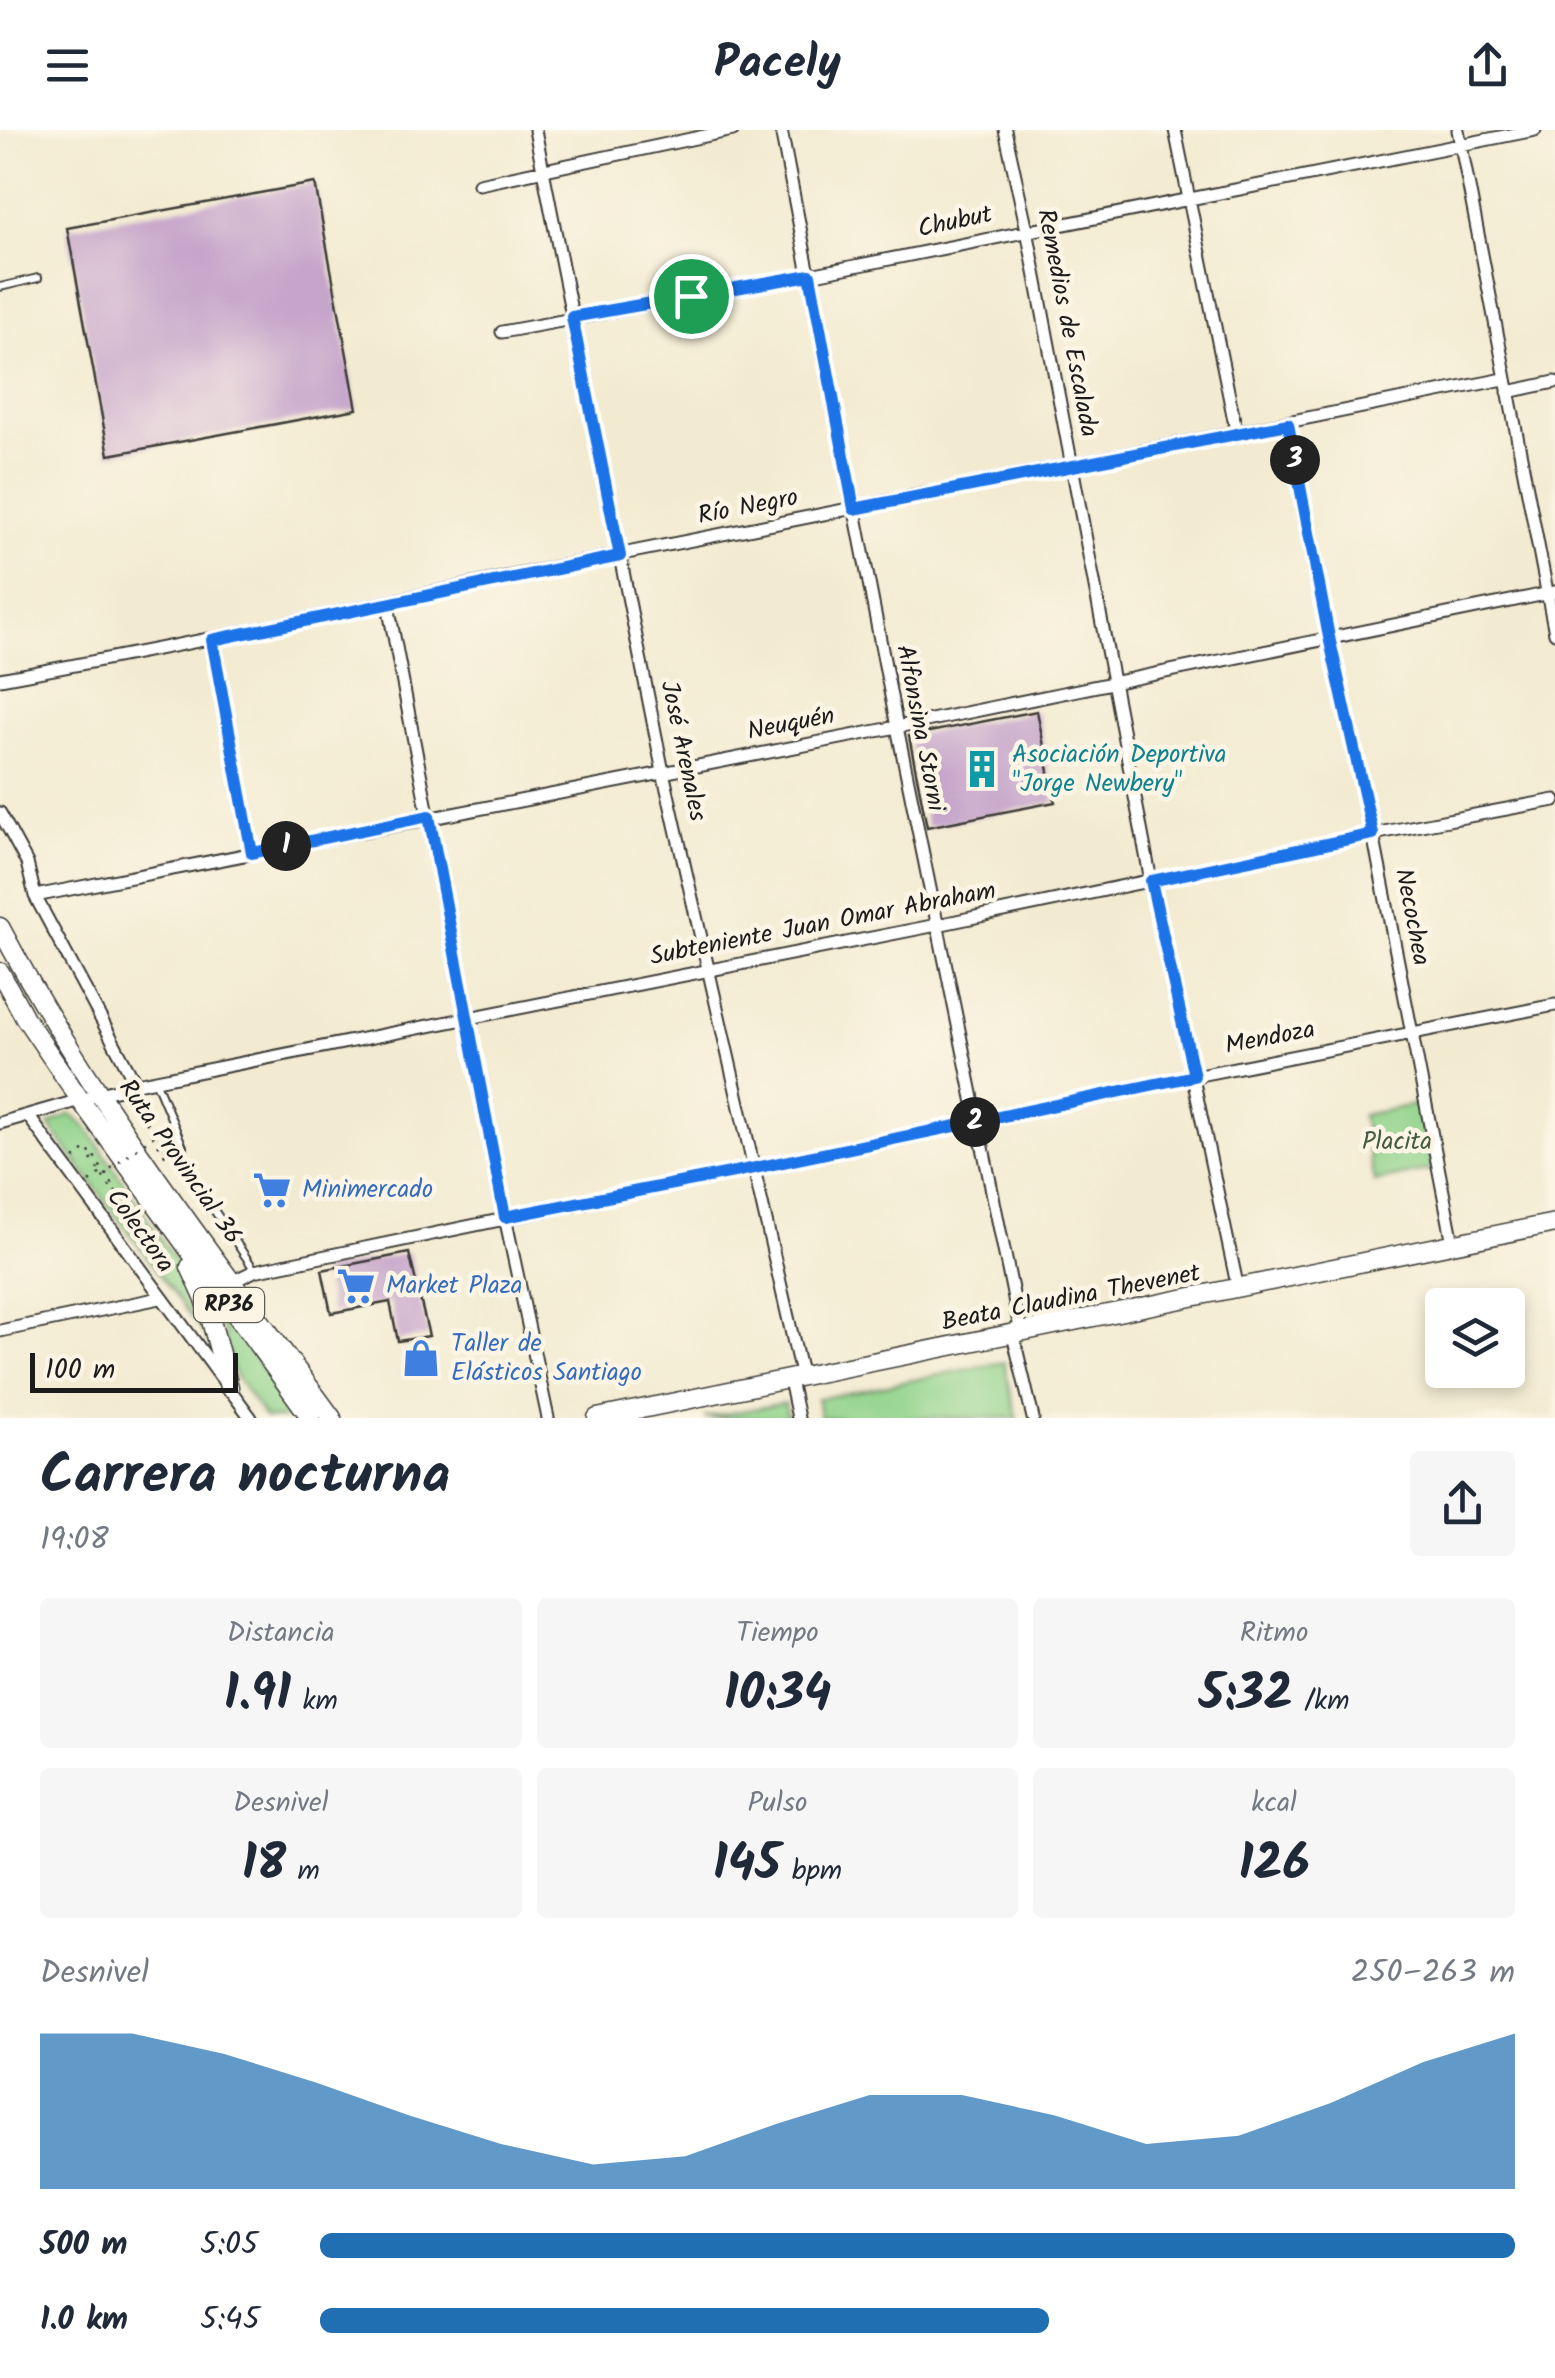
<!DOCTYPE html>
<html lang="es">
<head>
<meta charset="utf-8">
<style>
  body { margin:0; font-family:Kalam,sans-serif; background:#f6f6f7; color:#1f2937; height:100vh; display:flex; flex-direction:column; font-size:38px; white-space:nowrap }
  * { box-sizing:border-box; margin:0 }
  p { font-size:32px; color:#747a83 }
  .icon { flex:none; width:55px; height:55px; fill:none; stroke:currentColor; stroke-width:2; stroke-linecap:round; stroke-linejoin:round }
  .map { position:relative; height:1288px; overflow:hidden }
  .details { display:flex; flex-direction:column; background:#fff; flex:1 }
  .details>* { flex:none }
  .fabs { position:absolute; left:1425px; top:1158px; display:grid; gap:20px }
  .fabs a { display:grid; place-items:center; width:100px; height:100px; border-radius:10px; background:#fff; box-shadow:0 5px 15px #0003; font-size:50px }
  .scale { position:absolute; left:30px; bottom:25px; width:208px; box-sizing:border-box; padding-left:10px; border:5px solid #1c1c1c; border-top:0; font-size:28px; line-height:35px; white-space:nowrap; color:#1c1c1c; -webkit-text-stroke:8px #fcf5e5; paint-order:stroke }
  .pin { position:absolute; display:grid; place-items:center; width:85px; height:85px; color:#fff; margin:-42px; border:5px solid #fff; border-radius:50%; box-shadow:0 2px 10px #0007 }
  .km { position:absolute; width:50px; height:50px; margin:-25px; border-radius:50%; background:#222; color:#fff; font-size:28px; line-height:50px; text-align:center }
  .round { display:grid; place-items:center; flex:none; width:105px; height:105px; border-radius:10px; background:#f6f6f7 }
  .head { display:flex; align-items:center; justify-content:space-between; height:170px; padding:0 40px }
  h1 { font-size:55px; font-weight:600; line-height:75px }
  .figures { display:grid; grid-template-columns:repeat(3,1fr); gap:15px; height:170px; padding:10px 40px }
  .figures div { display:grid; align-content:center; border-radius:10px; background:#f6f6f7; text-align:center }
  .figures b { font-size:50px; font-weight:600 }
  .figures small { font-size:28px; font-weight:400 }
  .figures p { font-size:28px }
  .chart { height:280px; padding:20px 40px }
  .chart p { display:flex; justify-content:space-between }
  .chart svg { width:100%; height:180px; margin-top:10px; fill:#1f6fb2; opacity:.7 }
  ul { padding:0 40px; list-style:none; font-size:32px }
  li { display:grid; grid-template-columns:160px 120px 1fr; align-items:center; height:75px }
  li i { height:25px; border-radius:12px; background:#1f6fb2 }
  header { display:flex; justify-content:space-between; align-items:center; height:130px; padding:0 40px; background:#fff; font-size:45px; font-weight:600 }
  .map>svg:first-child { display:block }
  .green { fill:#90d38b; stroke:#567854; stroke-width:2.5 }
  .building { fill:#c6a5cb }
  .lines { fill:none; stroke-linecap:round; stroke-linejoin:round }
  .service-casing { stroke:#3c3b37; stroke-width:10 }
  .minor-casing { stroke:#3c3b37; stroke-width:15 }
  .secondary-casing { stroke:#3c3b37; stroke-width:21 }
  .primary-casing { stroke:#3c3b37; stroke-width:21 }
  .path { stroke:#3c3b37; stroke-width:2.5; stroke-dasharray:2.5 8; stroke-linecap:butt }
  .service { stroke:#fff; stroke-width:6 }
  .minor { stroke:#fff; stroke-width:11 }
  .secondary { stroke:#fff; stroke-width:18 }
  .primary { stroke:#fff; stroke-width:18 }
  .path-bridge { stroke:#3c3b37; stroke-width:2.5; stroke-dasharray:2.5 8; stroke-linecap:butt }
  .route-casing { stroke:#fff; stroke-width:20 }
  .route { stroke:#1a73e8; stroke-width:12 }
  .labels { text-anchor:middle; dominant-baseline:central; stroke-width:9; stroke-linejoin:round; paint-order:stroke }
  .shield { fill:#fcf5e5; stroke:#5f5d58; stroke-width:2.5 }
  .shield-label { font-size:22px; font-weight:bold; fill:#1c1c1c }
  .street-label { font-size:25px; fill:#1c1c1c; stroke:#fcf5e5 }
  .culture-label { font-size:25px; fill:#0d838f; stroke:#fcf5e5; text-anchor:start }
  .park-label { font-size:25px; fill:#455c43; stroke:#fcf5e5 }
  .shop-label { font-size:25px; fill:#366cbe; stroke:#fcf5e5; text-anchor:start }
</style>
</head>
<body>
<header><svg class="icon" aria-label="menu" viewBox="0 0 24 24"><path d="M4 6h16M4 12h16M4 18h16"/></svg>Pacely<svg class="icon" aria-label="share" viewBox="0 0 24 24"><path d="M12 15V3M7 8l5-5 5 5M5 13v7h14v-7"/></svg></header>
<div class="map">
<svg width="1555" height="1288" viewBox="0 0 1555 1288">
  <rect width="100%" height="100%" fill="#fcf5e5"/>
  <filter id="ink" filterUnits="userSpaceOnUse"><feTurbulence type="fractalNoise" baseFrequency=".01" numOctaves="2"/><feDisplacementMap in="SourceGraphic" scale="20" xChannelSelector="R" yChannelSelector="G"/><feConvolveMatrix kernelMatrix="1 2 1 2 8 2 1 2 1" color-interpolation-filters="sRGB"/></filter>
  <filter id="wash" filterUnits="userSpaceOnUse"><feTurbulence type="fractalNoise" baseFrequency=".0048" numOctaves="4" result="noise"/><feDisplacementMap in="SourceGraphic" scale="40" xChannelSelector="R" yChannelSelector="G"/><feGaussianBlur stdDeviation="2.25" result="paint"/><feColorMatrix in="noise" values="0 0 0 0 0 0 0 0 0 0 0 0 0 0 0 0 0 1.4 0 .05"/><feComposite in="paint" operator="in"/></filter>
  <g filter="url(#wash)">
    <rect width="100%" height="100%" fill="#f3ebd1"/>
    <path class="green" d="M1419,974l15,65 -60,13 -12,-67z
      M71,984l17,15 106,160 18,56 -163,-220z
      M218,1182h2l80,106h-35l-31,-44z
      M1004,1232l13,56h-196l-4,-19z
      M785,1273l3,15h-84z"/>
    <g id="blocks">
      <path class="building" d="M315,53l42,226 -248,46 -42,-227z
        M1037,581l18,91 -128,25 -18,-91z
        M409,1123l20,83 -31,5 -8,-39 -59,11 -9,-43z"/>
    </g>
  </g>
  <g filter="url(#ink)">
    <use href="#blocks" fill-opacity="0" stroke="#3c3b37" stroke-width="2.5"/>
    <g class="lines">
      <g class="service-casing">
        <path id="service" d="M0,157l38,-9
          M155,950l29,69 -2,14 72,106"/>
      </g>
      <g class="minor-casing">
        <path id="minor" d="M535,0l128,642 139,606
          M781,0l116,597 124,606
          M1005,0l22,100 124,651 87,408
          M1175,0l62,305
          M1458,0l97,503
          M479,54l254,-54
          M502,202l308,-57 725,-145
          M1508,262l47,-10
          M1287,294l42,213 44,197 80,409
          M388,475l117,612 43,201
          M213,510l39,213
          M0,549c169,-31 338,-66 506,-102 332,-69 666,-129 998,-198
          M0,683l27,50 8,33 101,188
          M35,766l862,-169 658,-135
          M29,987l222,301
          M0,993l136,-39 801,-159 436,-91 182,-34
          M232,1152l22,-11 940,-195 361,-71
          M0,1201l160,-33
          M1013,1205l20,83
          M790,1250l8,38"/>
      </g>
      <g class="secondary-casing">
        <path id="secondary" d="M597,1288l958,-195"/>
      </g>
      <g class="primary-casing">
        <path id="primary" d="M0,797c92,175 216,332 332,491
          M0,842l25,46 56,83 230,317
          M190,1137l16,35 23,85"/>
      </g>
      <path class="path" d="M131,967l15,25
        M146,992l6,12 12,-10
        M74,1029l13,-11 5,9
        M90,1052l13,-11 -9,-15 -3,3"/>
      <use href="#service" class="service"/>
      <use href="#minor" class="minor"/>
      <use href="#secondary" class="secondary"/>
      <use href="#primary" class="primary"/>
      <path class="path-bridge" d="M91,1029l23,34 3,-2 -12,-18 48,-37 12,19 3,-2 -21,-32"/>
    </g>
  </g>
  <g class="lines" filter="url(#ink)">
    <g class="route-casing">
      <path id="route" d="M810,145l44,234 434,-85 41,213 44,197 -222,47 43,195 -439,92 -250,49 -76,-401 -177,37 -40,-213 408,-84 -48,-239z"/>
    </g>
    <use href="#route" class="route"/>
  </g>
  <defs>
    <g id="building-bare" transform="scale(3)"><path d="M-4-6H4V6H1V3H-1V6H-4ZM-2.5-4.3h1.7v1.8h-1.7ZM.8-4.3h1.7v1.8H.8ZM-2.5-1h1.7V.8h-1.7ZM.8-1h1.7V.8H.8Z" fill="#0f9aa8" stroke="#fcf5e5" stroke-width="2.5" paint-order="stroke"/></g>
    <g id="supermarket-bare" transform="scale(3)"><path d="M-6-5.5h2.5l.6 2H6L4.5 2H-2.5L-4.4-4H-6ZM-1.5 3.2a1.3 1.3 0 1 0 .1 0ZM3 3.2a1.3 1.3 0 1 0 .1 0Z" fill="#3f7fe0" stroke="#fcf5e5" stroke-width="2.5" paint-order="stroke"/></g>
    <g id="shop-bare" transform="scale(3)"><path d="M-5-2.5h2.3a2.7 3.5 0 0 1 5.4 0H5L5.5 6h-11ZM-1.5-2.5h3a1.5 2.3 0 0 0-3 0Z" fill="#3f7fe0" stroke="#fcf5e5" stroke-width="2.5" paint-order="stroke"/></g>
  </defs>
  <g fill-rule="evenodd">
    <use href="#building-bare" x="982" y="639"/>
    <use href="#supermarket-bare" x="272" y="1060"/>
    <use href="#supermarket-bare" x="356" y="1156"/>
    <use href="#shop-bare" x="421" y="1228"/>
  </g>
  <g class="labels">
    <rect class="shield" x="194" y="1158" width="70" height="34" rx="8"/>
    <g class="shield-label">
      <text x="229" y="1175">RP36</text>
    </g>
    <g class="street-label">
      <text transform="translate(955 92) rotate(-12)">Chubut</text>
      <text transform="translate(1067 193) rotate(79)">Remedios de Escalada</text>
      <text transform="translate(748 377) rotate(-11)">Río Negro</text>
      <text transform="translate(791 594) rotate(-11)">Neuquén</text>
      <text transform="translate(920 598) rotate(79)">Alfonsina Storni</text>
      <text transform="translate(683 621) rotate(78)">José Arenales</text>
      <text transform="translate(1412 787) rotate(79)">Necochea</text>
      <text transform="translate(823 794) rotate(-11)">Subteniente Juan Omar Abraham</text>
      <text transform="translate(1270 908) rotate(-11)">Mendoza</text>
      <text transform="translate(180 1032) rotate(55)">Ruta Provincial 36</text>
      <text transform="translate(140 1101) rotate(54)">Colectora</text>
      <text transform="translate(1071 1168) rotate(-11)">Beata Claudina Thevenet</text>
    </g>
    <g class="culture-label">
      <text x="1012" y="625">Asociación Deportiva<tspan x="1012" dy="29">"Jorge Newbery"</tspan></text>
    </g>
    <g class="park-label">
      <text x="1397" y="1012">Placita</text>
    </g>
    <g class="shop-label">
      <text x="302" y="1060">Minimercado</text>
      <text x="386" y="1156">Market Plaza</text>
      <text x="451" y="1214">Taller de<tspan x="451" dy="29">Elásticos Santiago</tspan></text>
    </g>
  </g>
</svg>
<div class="fabs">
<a><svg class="icon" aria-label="layers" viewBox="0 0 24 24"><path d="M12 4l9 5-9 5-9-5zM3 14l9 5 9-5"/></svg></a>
</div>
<div class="scale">100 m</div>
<div class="pin" style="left:691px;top:166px;background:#1e9e55"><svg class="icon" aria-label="arrive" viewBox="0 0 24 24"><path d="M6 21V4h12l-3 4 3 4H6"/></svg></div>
<b class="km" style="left:286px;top:716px">1</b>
<b class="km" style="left:975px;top:992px">2</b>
<b class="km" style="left:1295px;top:330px">3</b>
</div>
<section class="details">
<div class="head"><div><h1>Carrera nocturna</h1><p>19:08</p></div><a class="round"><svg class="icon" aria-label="share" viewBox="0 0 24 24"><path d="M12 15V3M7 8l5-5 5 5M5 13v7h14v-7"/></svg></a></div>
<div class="figures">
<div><p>Distancia</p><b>1.91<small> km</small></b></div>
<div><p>Tiempo</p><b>10:34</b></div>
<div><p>Ritmo</p><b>5:32<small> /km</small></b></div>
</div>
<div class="figures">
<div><p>Desnivel</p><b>18<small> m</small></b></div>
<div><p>Pulso</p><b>145<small> bpm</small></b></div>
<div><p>kcal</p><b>126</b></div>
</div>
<div class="chart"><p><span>Desnivel</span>250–263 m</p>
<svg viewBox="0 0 160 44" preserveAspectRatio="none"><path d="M0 44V6L10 6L20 11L30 18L40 26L50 33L60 38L70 36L80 28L90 21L100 21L110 26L120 33L130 31L140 23L150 13L160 6V44z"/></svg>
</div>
<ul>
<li><b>500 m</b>5:05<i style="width:100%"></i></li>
<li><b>1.0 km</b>5:45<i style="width:61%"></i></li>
</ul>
</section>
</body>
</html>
